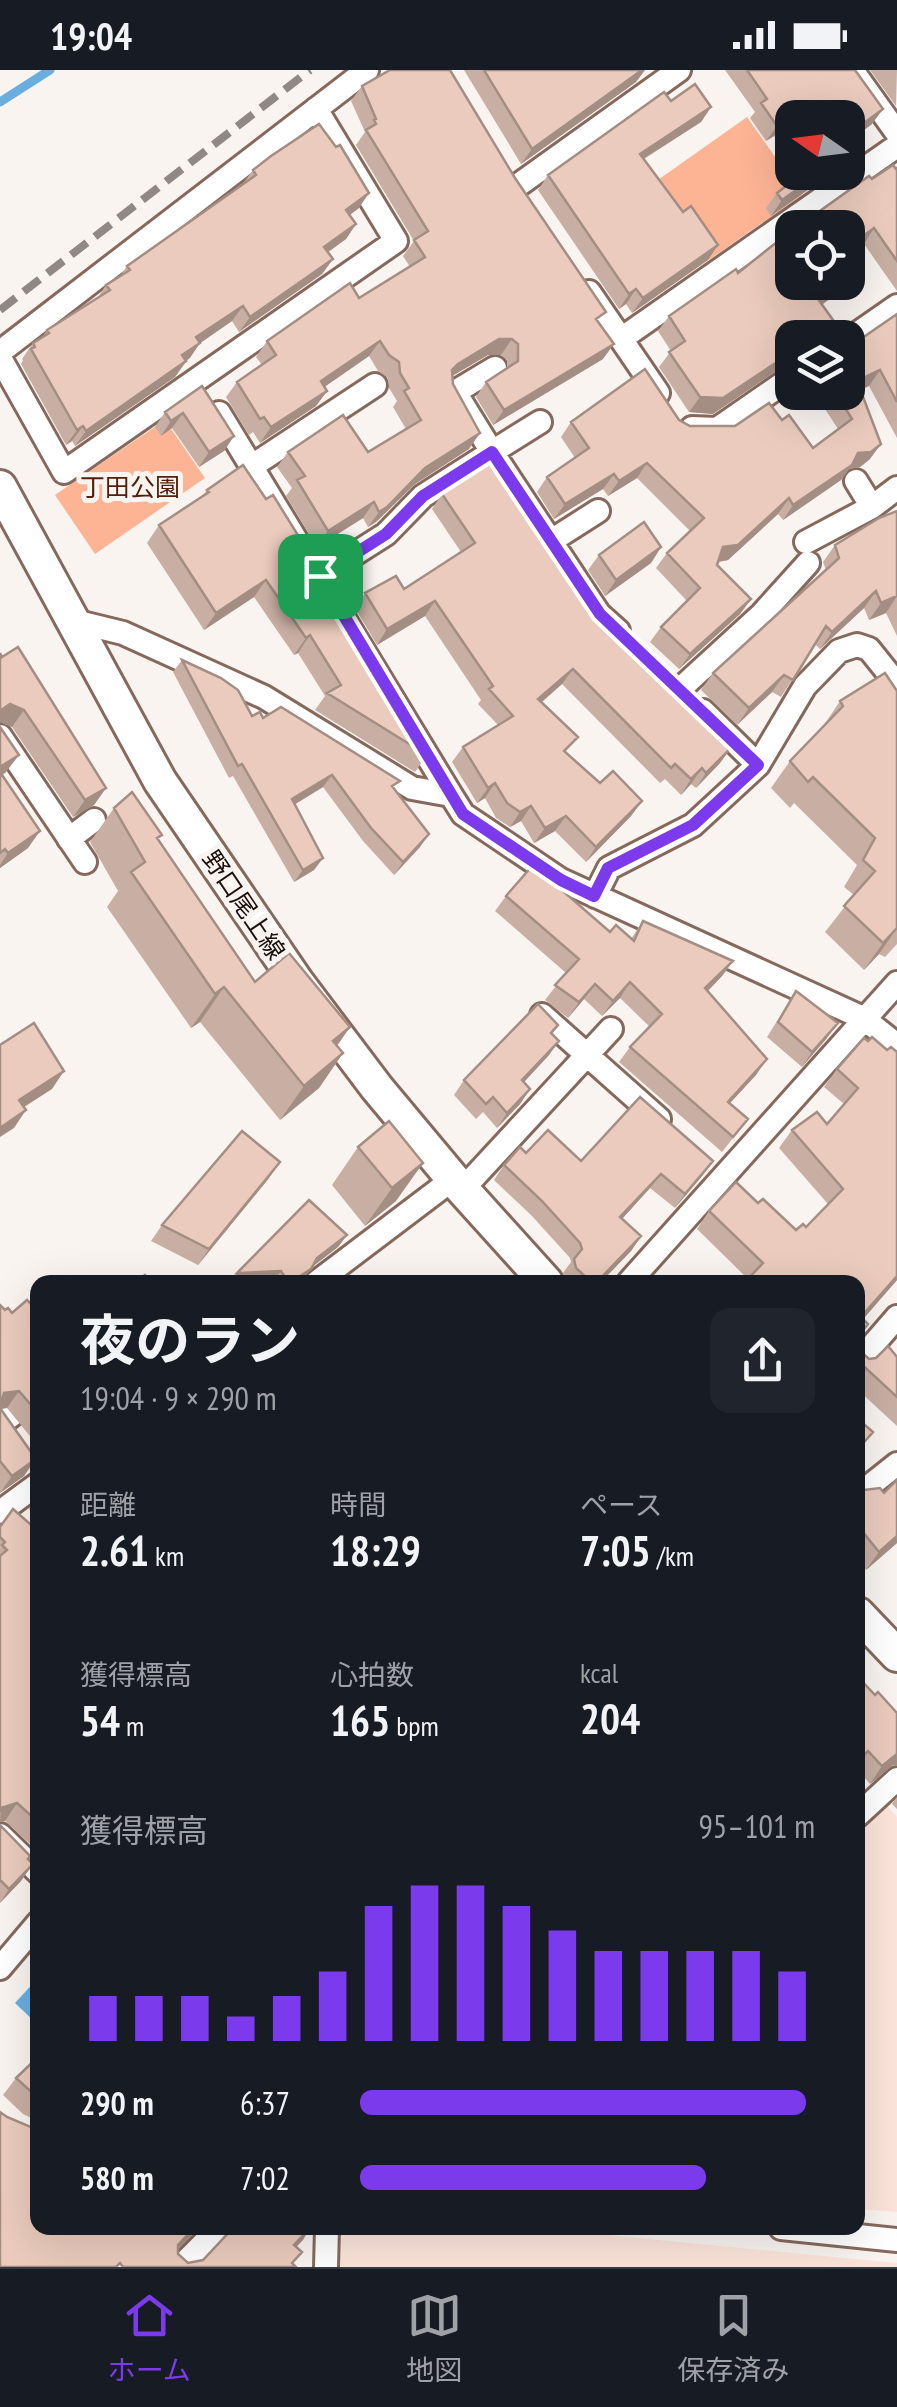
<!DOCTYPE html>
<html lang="ja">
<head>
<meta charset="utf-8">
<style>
  body { margin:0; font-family:"PT Sans Narrow","Noto Sans JP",sans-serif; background:#20242c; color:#f1f3f6; height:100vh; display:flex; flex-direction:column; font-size:38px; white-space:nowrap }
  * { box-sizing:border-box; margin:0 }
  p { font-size:32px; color:#9ea1a6 }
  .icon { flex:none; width:55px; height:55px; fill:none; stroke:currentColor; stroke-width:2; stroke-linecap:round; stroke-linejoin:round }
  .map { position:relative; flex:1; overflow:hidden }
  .drawer { position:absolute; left:30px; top:1205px; width:835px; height:960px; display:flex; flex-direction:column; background:#171b24; border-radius:20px; box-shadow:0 10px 40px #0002 }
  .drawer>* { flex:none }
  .needle { width:65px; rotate:284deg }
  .fabs { position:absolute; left:775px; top:30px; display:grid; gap:20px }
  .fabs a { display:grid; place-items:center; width:90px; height:90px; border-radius:20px; background:#171b24; box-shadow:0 10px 40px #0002; font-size:50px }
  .pin { position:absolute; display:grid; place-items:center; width:85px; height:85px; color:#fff; margin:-42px; border-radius:20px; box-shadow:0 5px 15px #0006 }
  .round { display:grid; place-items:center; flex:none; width:105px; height:105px; border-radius:20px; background:#20242c }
  .headline { display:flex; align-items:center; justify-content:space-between; height:170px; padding:0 50px }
  h1 { font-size:55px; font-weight:700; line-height:75px }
  .metrics { display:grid; grid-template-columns:repeat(3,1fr); gap:15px; height:170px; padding:10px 50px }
  .metrics div { display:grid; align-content:center }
  .metrics b { font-size:42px; font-weight:700 }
  .metrics small { font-size:28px; font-weight:400 }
  .metrics p { font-size:28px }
  .chart { height:280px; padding:20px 50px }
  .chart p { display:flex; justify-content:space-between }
  .chart svg { width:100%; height:180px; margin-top:10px; stroke:#7c3aed; stroke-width:6 }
  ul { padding:0 50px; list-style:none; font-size:32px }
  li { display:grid; grid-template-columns:160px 120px 1fr; align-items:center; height:75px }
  li i { height:25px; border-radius:12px; background:#7c3aed }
  .status { display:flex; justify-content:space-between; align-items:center; height:70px; padding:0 50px; background:#171b24; direction:ltr }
  .status svg { height:28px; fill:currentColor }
  .dock { display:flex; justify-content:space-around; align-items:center; height:140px; border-top:2px solid #363941; background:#171b24; font-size:28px; color:#9ea1a6 }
  .dock a { display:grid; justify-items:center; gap:5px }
  .dock .current { color:#7c3aed }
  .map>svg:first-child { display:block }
  .built { fill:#fce4da }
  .green { fill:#fdb495 }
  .water { fill:#6aaedf }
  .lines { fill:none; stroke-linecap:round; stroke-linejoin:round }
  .stream { stroke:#6aaedf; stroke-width:9 }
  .street-casing { stroke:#85695d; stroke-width:28 }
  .secondary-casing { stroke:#85695d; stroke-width:38 }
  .street { stroke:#fff; stroke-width:22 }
  .secondary { stroke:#fff; stroke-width:32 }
  .rail { stroke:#908885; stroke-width:8; stroke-dasharray:20 10; stroke-linecap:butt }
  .wall { fill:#c9afa3 }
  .shaded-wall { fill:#a48e84 }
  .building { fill:#eacbbd; stroke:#a48e84; stroke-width:2.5 }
  .route-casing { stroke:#fff; stroke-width:20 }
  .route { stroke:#7c3aed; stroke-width:12 }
  .labels { text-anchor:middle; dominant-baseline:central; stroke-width:10; stroke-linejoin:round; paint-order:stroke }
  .park-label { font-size:25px; fill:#50210a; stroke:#faf4f1 }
  .street-label { font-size:25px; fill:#1b100c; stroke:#faf4f1 }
</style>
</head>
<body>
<div class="status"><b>19:04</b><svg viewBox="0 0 49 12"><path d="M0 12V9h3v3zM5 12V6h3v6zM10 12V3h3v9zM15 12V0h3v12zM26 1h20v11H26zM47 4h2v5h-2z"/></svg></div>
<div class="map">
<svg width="897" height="2197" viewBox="0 0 897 2197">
  <rect width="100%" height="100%" fill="#faf4f1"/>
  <path class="built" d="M887,1736l10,11v395l-39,-3v-376z
    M338,2158h197l362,35v4h-561z"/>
  <path class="green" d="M747,47l55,78 -93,65 -54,-78z
    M165,350l40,58 -110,76 -40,-59z"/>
  <path class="water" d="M37,1909v45l-22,-21z"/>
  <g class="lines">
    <path class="stream" d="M0,32l50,-32"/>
    <g class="street-casing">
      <path id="street" d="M852,0l45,63
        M517,116l162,-116
        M589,222l69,101
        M621,269l276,-193
        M848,270l49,-34
        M0,282l367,-282
        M0,288l64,114 332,-231 -80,-132
        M495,298l-40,24 37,60 48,-30
        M219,343l232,382
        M692,358l25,1 75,-52
        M252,396l123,-81
        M856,411l16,26
        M551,471l47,-30
        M806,472l66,-35 25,-19
        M320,506l66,-42 37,-38 69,-44 107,162 19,17
        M74,551l49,12 141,64 148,91 39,7 12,19 98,66 302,138 34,27
        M680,619l82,-75 46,-51
        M703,641l55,54
        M0,666l85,126
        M69,769l25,-19
        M595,826l14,-28 84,-43 65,-60 47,-79 34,-35 18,-6 12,4 28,35
        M542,945l117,104
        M462,1120l149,-161
        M317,1212l136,-103
        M629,1212l268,-299
        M858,1292l39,-45
        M0,1354l16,-12
        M858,1425l39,-31
        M0,1442l38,-28
        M858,1745l39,-36
        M0,1765l38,37
        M0,1898l38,-45
        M781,2158l116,12
        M180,2197l39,-39
        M326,2197l1,-39"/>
    </g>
    <g class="secondary-casing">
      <path id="secondary" d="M0,417l160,294 137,201 80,106 76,91 93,103
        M858,1544l39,41"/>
    </g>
    <use href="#street" class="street"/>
    <use href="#secondary" class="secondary"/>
    <path class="rail" d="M0,240l310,-240"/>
  </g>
  <path class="wall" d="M464,0h181l-9,12 -115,82z
    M725,0h130l17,54 -24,18v-24h-56v43l-18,-25 -8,5 -16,-23 5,-6z
    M870,0h27l-1,36z
    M362,16l236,236 5,37 -110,66 -17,-28 10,-15 21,-14v-8l-6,-5h-13l-36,21 1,8 16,65 -54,35 -39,38 -8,5 -5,-9 -46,29 -31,-51 6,-8 -15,-21 11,-15h80l38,-23 -13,-22 4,-6 -8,-13 -1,-10 -10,-7 -9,-15 -45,31 3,4 -11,15 -56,37 -7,-11 -4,3 -23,-38 11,-15 25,-17 -6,-8 11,-16 92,-43 51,-31 -7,-11 11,-15 -58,-96 9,-13 -14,-31z
    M671,31l40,6 -10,15 -57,37 39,53 35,33 -10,15 -76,53 -6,-9 -7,5 -81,-119 10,-15z
    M897,98v123l-33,-47 8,-65z
    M253,100l106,38 -9,7 6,9 -10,15 -18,13 5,7 -11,15 -83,58 -7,-11 -32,22 -25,34 -100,69 -3,-5 -6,4 -45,-81 2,-4 -1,-1 11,-16 9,-5 5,-8 50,-31 9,-14 14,-9 7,-10 115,-81z
    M801,102h32l-62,44 -5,-8 11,-15 25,-19z
    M738,203l104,17 -20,14 -30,34v22l-79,54 -24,-2 -30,-45 12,-16 -13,-20 11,-15z
    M897,244v124l-28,-52 -9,4 10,69 -10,8 -11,2 -8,11 -58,40 -5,-6 -50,46 -10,2 -1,3 34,34 -11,15 -61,55 -29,-27 11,-15 26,-26 -31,-33 11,-15 23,-22 -53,-53 -29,18 -5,-7 -49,30 -17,-27 10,-15 28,-19 -14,-21 10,-15 108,-2 11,6h45l47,-6 31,28 25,-19 -24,-37h34l4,-47z
    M202,316l32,50 -10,15 -25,16 -27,-39 -11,8 -6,-9 10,-15z
    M207,420l59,9 38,46 -3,5 30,52 32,41 -5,8 25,42 44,62 -12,17 -100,-62 10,-14 -27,-43 -4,2 -40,-58 -50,33 -57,-87 12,-18 43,-28z
    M442,424l100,41 28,41 21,22 -3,5 138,127 -6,8 11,10 -11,15 -24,25 -5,-4 -10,11 -16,-16 -5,4 -98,-99 -20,18 25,51 33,30 42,18 -11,15 -45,46 -31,-31 -21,12 -13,-22 -11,6 -14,-9 -11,-20 -8,5 -25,-41 11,-15 35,-22 -20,-21 3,-4 -56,-84 -48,29 -22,-37 10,-15 39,-4 57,-37 -29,-43z
    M897,441v125l-11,-23 -17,7 -5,-12 -44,41 -5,-5 -34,53 -9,-5 -35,33 -36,-35 12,-17 113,-103 -3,-8 12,-17z
    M661,477l-10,16 -46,33 -17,-26 11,-15z
    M0,583l106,135 -12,17 -21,12 -61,-90 -12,-5z
    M182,590l70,56 11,2 131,71 26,58 -26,28 -31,-34 -40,-54 -28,17 28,54 -9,12 -20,12 -61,-106 -4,2 -56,-106z
    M897,621v253l-12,13 -6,-3 -15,16 -39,-38 29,-37 -10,-8 13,-22 -63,-62 -4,5 -19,-20 19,-27 32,-33 18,-27z
    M0,657l6,45 -4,3 26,73 -28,20z
    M114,738l44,32 97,142 95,45 -13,19 6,7 -24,35 -39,32 -80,-98 -9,6 -84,-121 11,-16 -28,-49z
    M506,826l125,43 12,-18 90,40 -11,15 -14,15 48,84 -26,28 18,16 -26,33 -103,-90 11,-15 20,-20 -30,-29 -18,18 -18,-17 -16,19 -23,-18 21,-27 -71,-62z
    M796,921l31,47 -25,29 -35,-30z
    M558,955l-6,9 -3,21 -25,27 6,7 -10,15 -23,24 -14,-16 -7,7 -22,-24 10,-15z
    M868,971l29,11v228l-34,39 -5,19v-56l-110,-3 -51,-50 12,-18 49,-8 38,27 10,-3 22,-23 -49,-56 13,-18 35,-6 17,-20 -20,-17 13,-18z
    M389,1051l7,80 -31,25 -33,-41 26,-38z
    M526,1083l55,8h132l-38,47 -25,-20 -28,31 19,17 -10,15 -30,31h-35l-3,-9 8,-11 -1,-4 -38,-42 -38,-36 10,-15z
    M269,1108l-71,87 -47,-24 11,-16z
    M347,1165l-9,12 -26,20 -11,15h-70l6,-9z
    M0,1235l12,8 26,-2v135l-31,-38 -6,1 23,67 -24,17z
    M858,1279l11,10 28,-2v69l-39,-36z
    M897,1410v63l-31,27 -8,-11v-78l6,9 20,3z
    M38,1427v22l-9,-10z
    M0,1457l38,4v320l-33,-30 -5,1z
    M858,1606l17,19 22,18v53l-4,-1 -23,19 -12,-14z
    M897,1727v12l-5,-5z
    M0,1755l28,34 -7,22 -21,22z
    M38,1987v64l-15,-7 -20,-19 13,-17z"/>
  <path class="shaded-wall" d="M642,0h3l-9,12 -115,82 11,-15z
    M711,37l-10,15 -72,46 11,-14z
    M883,39l-11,15 -24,18v-7z
    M785,51l-11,15 -8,5 11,-15z
    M822,102h11l-62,44 11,-16z
    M369,123l-10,15 -23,17 10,-15z
    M356,154l-10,15 -33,24 11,-16z
    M874,158l-10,16 -16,11v-8z
    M718,175l-10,15 -76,53 11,-15z
    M333,189l-11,15 -83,58 11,-15z
    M842,212h5l-5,8 -34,25 10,-16z
    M636,219l-10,15 -7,5 10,-15z
    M243,236l-11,15 -46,32 10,-16z
    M499,269h13l-11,16h-13l-41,24 -5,7 16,-22z
    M380,271l-11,15 -59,41 11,-16z
    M200,273l-10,15 -19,13 11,-16z
    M614,274l-11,15 -110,66 11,-15z
    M792,282v8l-79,54 -24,-2 11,-15z
    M186,291l-11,16 -100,69 11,-15z
    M880,300l-11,16 -23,10 11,-15z
    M327,321l-11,15 -56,37 11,-16z
    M183,343l-11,15 -11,8 10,-15z
    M83,356l-11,15 -6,4 11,-15z
    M480,363l-11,16 -54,35 -39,38 -8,5 11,-15 46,-44z
    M234,366l-10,15 -25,16 10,-15z
    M881,374l-11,15 -10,8 -11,2 -8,11 -58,40 10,-15 65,-52z
    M647,393l-10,15 -29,18 11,-15z
    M614,404l-11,15 -49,30 11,-15z
    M789,428l-11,16 -50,46 -16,3 11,-16z
    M374,432l-11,16 -46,29 11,-16z
    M661,477l-10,16 -46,33 11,-16z
    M266,510l-12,17 -50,33 12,-17z
    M876,521l-12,17 -44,41 12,-17z
    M897,526l-11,17 -17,7 12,-17z
    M751,529l-11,15 -61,55 11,-15z
    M435,531l-10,15 -48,29 10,-16z
    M310,565l-12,18 -4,2 12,-17z
    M573,599l-11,15 -34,30 10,-15z
    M784,605l-12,17 -35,33 12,-17z
    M10,634l14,6 -12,17 -12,-5v-11z
    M731,678l-11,15 -24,25 10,-15z
    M19,685l-13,17 -6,5v-10z
    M702,698l-11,16 -10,11 10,-16z
    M332,705l-9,12 -39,24 8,-12z
    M495,713l-10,15 -8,5 11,-15z
    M106,718l-12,17 -21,12 12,-17z
    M642,731l-11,15 -45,46 10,-15z
    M531,736l-10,15 -11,6 10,-15z
    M566,746l-11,15 -21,12 11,-15z
    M40,761l-12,17 -28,20v-3l8,-12z
    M429,764l-9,13 -26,28 9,-13z
    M323,788l-9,12 -20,12 9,-12z
    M897,858l-18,26 -15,16 19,-27z
    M733,891l-11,15 -27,28 10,-16z
    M630,912l-10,16 -18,18 11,-15z
    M595,914l-11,15 -16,19 11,-16z
    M224,917l-24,35 -9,6 24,-34z
    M838,953l-11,15 -25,29 10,-15z
    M350,957l-24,34 7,-20z
    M559,971l-10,14 -37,40 10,-15z
    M343,983l-24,35 -39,32 24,-34z
    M767,989l-11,16 -39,42 11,-15z
    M64,1001l-12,18 -45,29 12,-18z
    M530,1019l-10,15 -23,24 10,-15z
    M26,1040l-12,18 -14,9v-9z
    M713,1091l-10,14 -28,33 10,-14z
    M280,1092l-11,16 -71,87 11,-16z
    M423,1093l-27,38 -31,25 27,-38z
    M661,1104l-11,14 -40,44 10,-15z
    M347,1165l-9,12 -30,23 9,-12z
    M641,1166l-10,15 -30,31h-4z
    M311,1199l-10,13h-10z
    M281,1201l-8,11h-42l6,-9z
    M897,1206v4l-39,45 3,-8z
    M19,1321l-12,17 -7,1v-9l4,-7z
    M36,1389l-12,17 -24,17 12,-17z
    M897,1466v7l-31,27 13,-18z
    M897,1684v12l-4,-1 -23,19 12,-18z
    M17,1733l-12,18 -5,1 1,-14z
    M33,1794l-12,17 -21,22 9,-14z
    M194,2158h5l-33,34 12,-17z
    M310,2158l-7,12 -21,22 12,-17z"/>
  <path class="building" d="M390,0h60l65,108 91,134 -10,7 18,25 -110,66 -18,-28 32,-21v-17l-6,-5h-13l-41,25 -6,6 1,14 27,49 -55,35 -38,39 -8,5 -5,-10 -46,29 -31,-51 8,-4 -17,-24 55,-37 25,37 53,-32 -17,-29 5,-3 -9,-15 -1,-11 -10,-7 -9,-14 -59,40 6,10 -56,36 -7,-10 -4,2 -23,-37 39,-27 -9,-14 83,-58 9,15 66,-41 -11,-17 14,-9 -62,-101 10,-6 -2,-4 2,-1 -14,-33z
    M484,0h158l-110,79z
    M747,0h108l28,39 -35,26v-17h-56v13l-7,-10 -8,5 -16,-23 6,-4z
    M695,14l16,23 -71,47 43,58 8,-6 27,39 -75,53 -7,-9 -7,5 -81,-119 116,-83 7,9z
    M319,54l17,23 4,-2 29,48 -23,17 10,14 -32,23 9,12 -83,58 -7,-11 -47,31 4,6 -18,12 4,6 -100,70 -3,-5 -6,4 -46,-81 4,-2 -2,-4 16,-10 -2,-3 63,-40 -4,-5 24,-15 -3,-4 129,-91 -3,-5 18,-14z
    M893,95l3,4 1,-1v93l-23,-33 -26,19v-19h-52l73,-52 3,3z
    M804,102h18l-40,28 -5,-7z
    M792,160v52h50l-24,17 28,39h-54v14l-69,46 -23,-1 -31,-45 16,-11 -16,-25 67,-47 2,4z
    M897,244v88l-17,-32 -23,11 24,63 -10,8 -13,1 -6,12 -59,40 -4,-7 -51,47 -15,2 -6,18 34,34 -61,55 -29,-27 39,-39 -33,-35 37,-35 -57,-55 -28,18 -5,-7 -49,30 -18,-27 42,-29 -18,-26 74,-53 34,51 11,6h45l34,-23 13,17 7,-5 24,33 39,-29 -17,-27h13v-53l4,6z
    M202,316l32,50 -25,16 -26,-39 -12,8 -6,-9z
    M496,389l50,71 -5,3 29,43 4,-3 17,25 -4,4 139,128 -7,7 12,11 -25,25 -4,-5 -11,11 -16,-15 -4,4 -98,-99 -35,30 40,38 -14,14 36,32 13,-12 29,30 -46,46 -30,-31 -21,12 -14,-22 -11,6 -13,-9 -12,-20 -7,5 -25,-41 50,-31 -24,-27 4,-3 -58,-85 -48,28 -22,-36 31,-17 8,13 71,-46 -33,-49z
    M243,395l23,34 7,-4 31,50 -4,3 31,54 5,-3 27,44 -8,4 28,46 6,-3 38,65 -100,-62 14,-8 -31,-50 -4,3 -40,-58 -50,33 -57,-88 50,-33 -2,-2z
    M897,441v85l-16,7 -5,-12 -44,41 -6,-6 -33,54 -9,-5 -35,33 -36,-35 126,-115 -4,-13 44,-27z
    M644,452l17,25 -45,33 -17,-25z
    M18,577l88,141 -21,12 -61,-90 -14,-6 -10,7v-58l2,4z
    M182,590l39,18 17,12 14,26 8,-4 3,6 18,-11 119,74 -8,5 37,48 -26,28 -32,-34 -39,-53 -40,24 31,59 -20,12 -61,-106 -4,2z
    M885,603l12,18v237l-14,15 -39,-37 31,-35 -12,-11 12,-22 -62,-61 -5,5 -18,-21 53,-55 -3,-5z
    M0,657l19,28 -19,12z
    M0,702l40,59 -32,22 -3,-4 -5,4z
    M132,722l30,43 -5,3 98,144 34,-29 61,74 -17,14 10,12 -39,33 -80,-99 -9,7 -84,-122 14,-10 -31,-54z
    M533,795l77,67 6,-7 18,16 9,-20 90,40 -28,27 62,71 -39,43 20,17 -15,18 -103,-90 32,-33 -32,-32 -17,19 -18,-17 -16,18 -24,-17 24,-26 -73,-63z
    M796,921l42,32 -26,29 -34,-30z
    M538,934l20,21 -7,8 8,8 -37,39 8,9 -23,24 -14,-16 -7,7 -22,-24z
    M34,953l30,48 -45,29 7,10 -26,18v-83z
    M872,967l15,13 4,-3 6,5v224l-36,41 7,7 -9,11 -1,6v-59h-113l18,-19 -54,-52 27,-29 22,21 5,-4 33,31 7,-6 3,3 37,-38 -51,-59 25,-18 10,12 31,-36 -21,-19 27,-31 4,3z
    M640,1027l73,64 -28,33 -24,-20 -41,43 21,19 -44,46h-6l-15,-14 -2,-9 8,-10 -2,-6 -38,-42 -38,-36 16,-18 6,6 22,-23 33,31z
    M389,1051l34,42 -31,25 -34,-41z
    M242,1061l38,31 -71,87 -47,-24z
    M309,1130l38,35 -30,23 -6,11 -20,13h-3l-7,-11 -44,2z
    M145,1205l6,7h-15z
    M27,1230l11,11v102l-19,-22 -15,2 -4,13v-101l5,5 3,-2 4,5z
    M888,1276l9,11v40l-39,-36v-12l11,10 7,-1z
    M0,1338l36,51 -24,17 -12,-15z
    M858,1349l15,13 -15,17z
    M897,1410v56l-18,16 -21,-26v-45l6,9 16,-2 4,5z
    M13,1439l25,22v291l-21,-19 -16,5 -1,4v-256l7,-6 -5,-5 3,-3 -5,-5v-10z
    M858,1607l17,18 3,-3 19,21v41l-15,12 -14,-15 -10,10z
    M0,1755l30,31 -2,3 5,5 -24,25 -9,-9z
    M38,1987v41l-22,-20z
    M0,2042l7,5 31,13v98h156l-16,17v9l10,9 15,-3 30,-32h77l-16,17 8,7 -10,11 4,4h-173l-3,-4 -4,4h-116z"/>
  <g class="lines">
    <g class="route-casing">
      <path id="route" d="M492,382l108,162 158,151 -65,60 -85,43 -14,28 -33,-16 -98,-66 -143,-238 66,-42 37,-38z"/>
    </g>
    <use href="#route" class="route"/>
  </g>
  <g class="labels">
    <g class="park-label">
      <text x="130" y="417">丁田公園</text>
    </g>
    <g class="street-label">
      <text transform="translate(244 835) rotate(56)">野口尾上線</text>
    </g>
  </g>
</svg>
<div class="fabs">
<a><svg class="needle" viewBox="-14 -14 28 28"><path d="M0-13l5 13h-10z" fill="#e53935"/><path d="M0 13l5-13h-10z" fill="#9ea1a6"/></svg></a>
<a><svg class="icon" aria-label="locate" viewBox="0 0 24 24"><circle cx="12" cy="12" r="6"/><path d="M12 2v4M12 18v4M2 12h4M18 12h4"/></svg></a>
<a><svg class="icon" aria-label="layers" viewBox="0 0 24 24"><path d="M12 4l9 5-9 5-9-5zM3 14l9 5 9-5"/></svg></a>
</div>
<div class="pin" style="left:320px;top:506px;background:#1e9e55"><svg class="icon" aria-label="arrive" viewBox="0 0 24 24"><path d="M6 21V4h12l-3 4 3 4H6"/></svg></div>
<section class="drawer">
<div class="headline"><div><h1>夜のラン</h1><p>19:04 · 9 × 290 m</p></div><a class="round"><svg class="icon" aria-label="share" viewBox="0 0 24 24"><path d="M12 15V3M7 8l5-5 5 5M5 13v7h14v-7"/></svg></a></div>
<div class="metrics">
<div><p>距離</p><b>2.61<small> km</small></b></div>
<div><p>時間</p><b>18:29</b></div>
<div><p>ペース</p><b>7:05<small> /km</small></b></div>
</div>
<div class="metrics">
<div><p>獲得標高</p><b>54<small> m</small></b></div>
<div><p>心拍数</p><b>165<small> bpm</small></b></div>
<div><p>kcal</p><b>204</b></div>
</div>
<div class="chart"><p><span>獲得標高</span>95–101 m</p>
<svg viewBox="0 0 160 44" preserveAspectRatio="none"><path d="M5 44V33M15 44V33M25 44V33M35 44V38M45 44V33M55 44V27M65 44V11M75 44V6M85 44V6M95 44V11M105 44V17M115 44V22M125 44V22M135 44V22M145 44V22M155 44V27"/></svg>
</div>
<ul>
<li><b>290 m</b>6:37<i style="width:98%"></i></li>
<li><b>580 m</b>7:02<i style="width:76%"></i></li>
</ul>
</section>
</div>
<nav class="dock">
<a class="current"><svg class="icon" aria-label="home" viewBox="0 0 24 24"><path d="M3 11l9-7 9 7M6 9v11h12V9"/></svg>ホーム</a>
<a><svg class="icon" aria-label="map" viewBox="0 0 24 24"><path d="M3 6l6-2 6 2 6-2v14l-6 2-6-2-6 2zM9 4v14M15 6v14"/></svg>地図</a>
<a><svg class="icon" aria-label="saved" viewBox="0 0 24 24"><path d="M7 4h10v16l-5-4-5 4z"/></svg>保存済み</a>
</nav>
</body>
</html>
